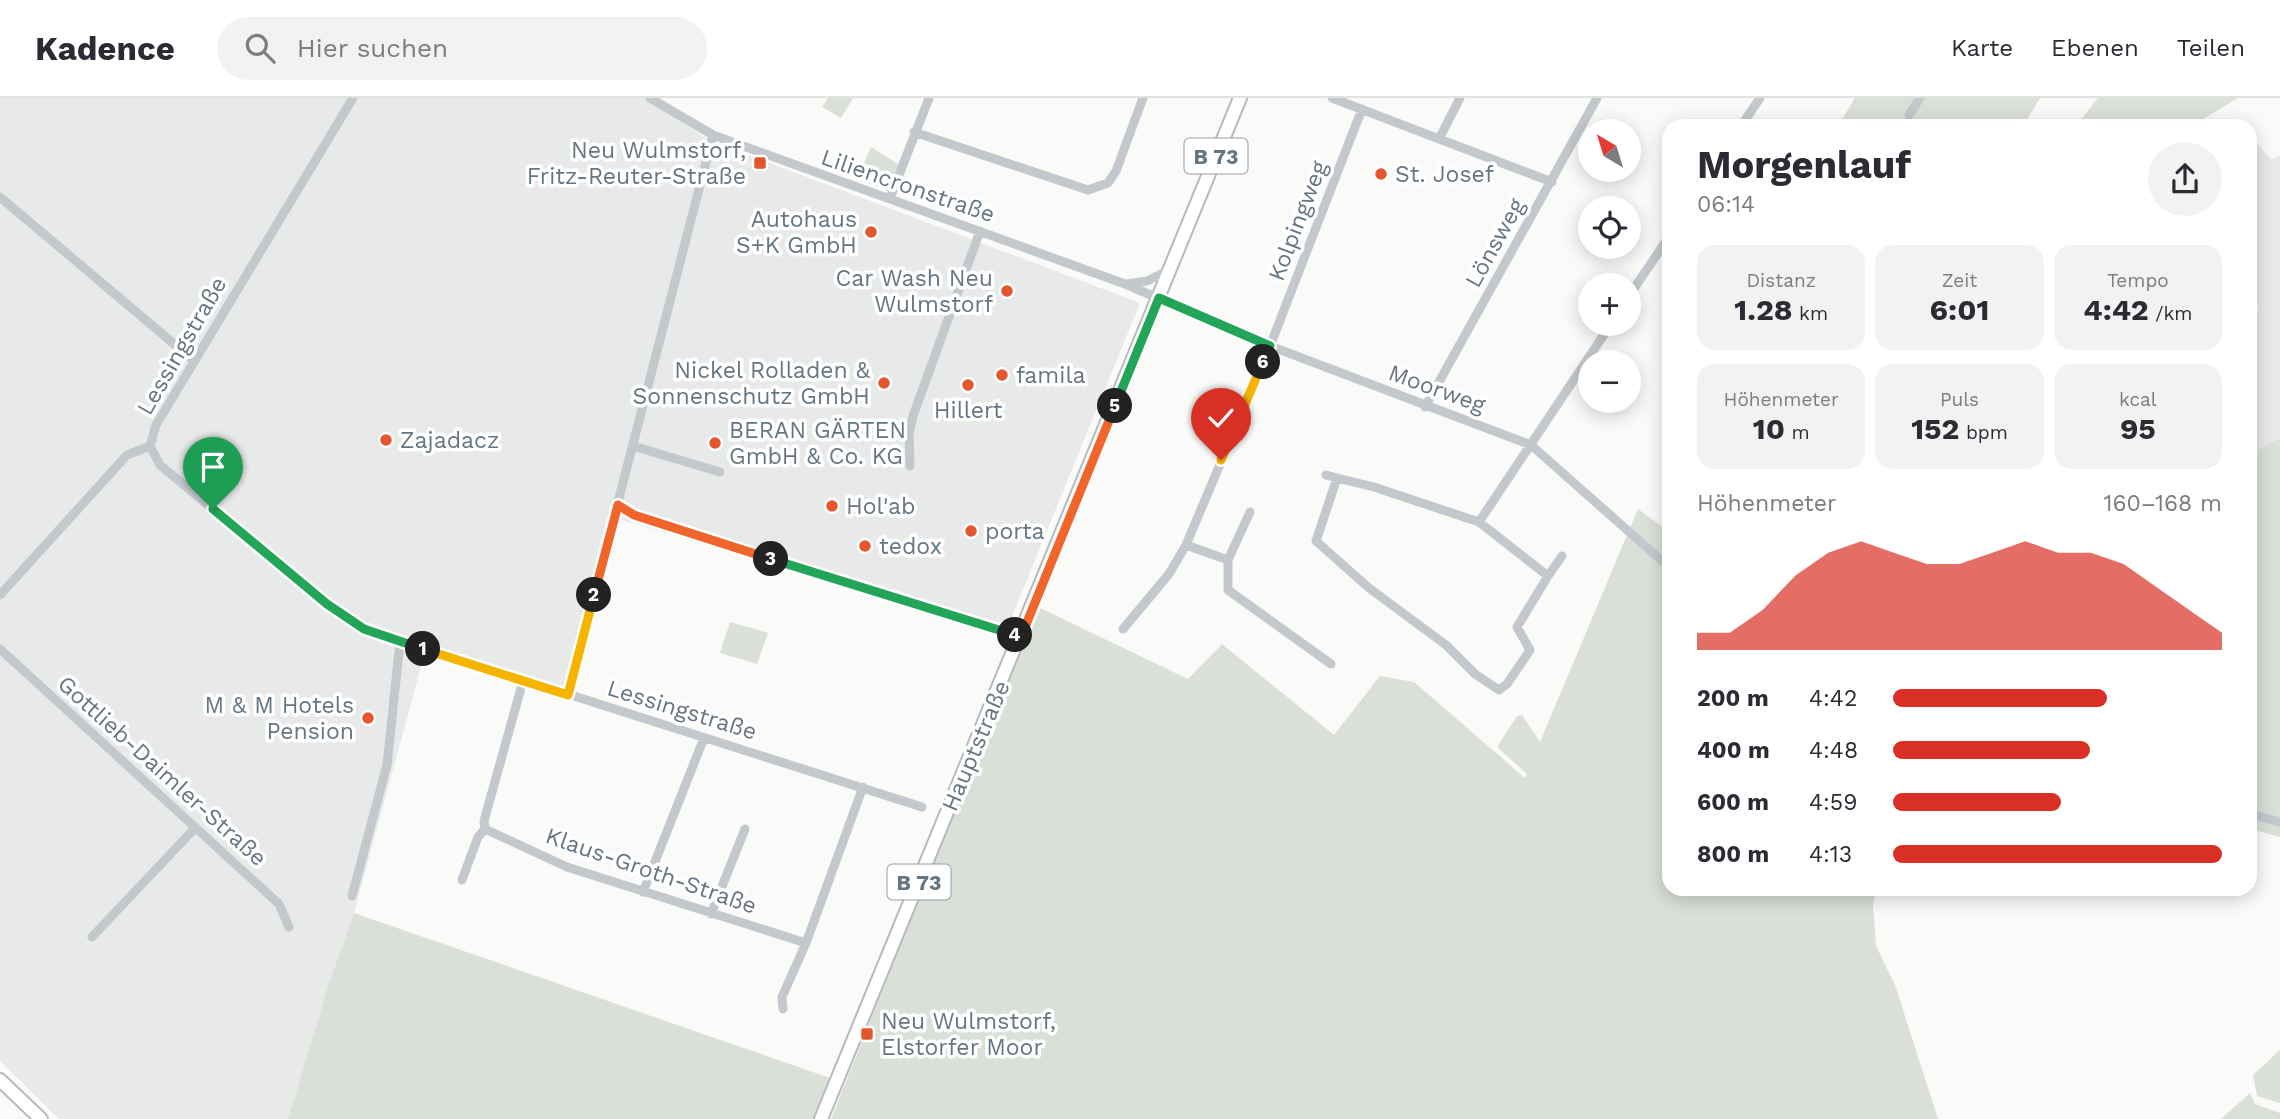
<!DOCTYPE html>
<html lang="de">
<head>
<meta charset="utf-8">
<style>
  body { margin:0; font-family:"Work Sans",sans-serif; background:#f2f2f3; color:#2b2b33; height:100vh; display:flex; flex-direction:column; font-size:26px; white-space:nowrap }
  * { box-sizing:border-box; margin:0 }
  p { font-size:23px; color:#7c7c81 }
  .icon { flex:none; width:38px; height:38px; fill:none; stroke:currentColor; stroke-width:2; stroke-linecap:round; stroke-linejoin:round }
  .map { position:relative; flex:1; overflow:hidden }
  .side { position:absolute; left:1662px; top:21px; width:595px; height:777px; display:flex; flex-direction:column; background:#fff; border-radius:21px; box-shadow:0 4px 18px #0003 }
  .side>* { flex:none }
  .needle { width:46px; rotate:322deg }
  .tools { position:absolute; left:1578px; top:21px; display:grid; gap:14px }
  .tools a { display:grid; place-items:center; width:63px; height:63px; border-radius:50%; background:#fff; box-shadow:0 4px 18px #0003; font-size:35px }
  .pin { position:absolute; display:grid; place-items:center; width:60px; height:60px; color:#fff; margin:-72px -30px; border-radius:50% 50% 50% 0; rotate:-45deg; box-shadow:0 0 7px #0007 }
  .pin .icon { rotate:45deg }
  .km { position:absolute; width:35px; height:35px; margin:-18px; border-radius:50%; background:#222; color:#fff; font-size:19px; line-height:35px; text-align:center }
  .round { display:grid; place-items:center; flex:none; width:74px; height:74px; border-radius:37px; background:#f2f2f3 }
  .headline { display:flex; align-items:center; justify-content:space-between; height:119px; padding:0 35px }
  h1 { font-size:38px; font-weight:700; line-height:52px }
  .figures { display:grid; grid-template-columns:repeat(3,1fr); gap:10px; height:119px; padding:7px 35px }
  .figures div { display:grid; align-content:center; border-radius:18px; background:#f2f2f3; text-align:center }
  .figures b { font-size:30px; font-weight:700 }
  .figures small { font-size:19px; font-weight:400 }
  .figures p { font-size:19px }
  .chart { height:196px; padding:14px 35px }
  .chart p { display:flex; justify-content:space-between }
  .chart svg { width:100%; height:126px; margin-top:7px; fill:#d93025; opacity:.7 }
  ul { padding:0 35px; list-style:none; font-size:23px }
  li { display:grid; grid-template-columns:112px 84px 1fr; align-items:center; height:52px }
  li i { height:18px; border-radius:9px; background:#d93025 }
  header { display:flex; align-items:center; gap:42px; box-sizing:border-box; height:98px; padding:0 35px; background:#fff; border-bottom:2px solid #e1e1e2 }
  header strong { font-size:33px }
  nav { display:flex; gap:38px; margin-inline-start:auto; font-size:24px }
  .search { width:490px; height:63px; background:#f2f2f3; display:flex; align-items:center; gap:18px; box-sizing:border-box; padding:0 24px; border-radius:38px; color:#7c7c81; font-size:26px }
  .map>svg:first-child { display:block }
  .built { fill:#e8e9e9 }
  .green { fill:#dadfd7 }
  .lines { fill:none; stroke-linecap:round; stroke-linejoin:round }
  .major-casing { stroke:#b5babe; stroke-width:16 }
  .minor { stroke:#c3c8cc; stroke-width:9 }
  .major { stroke:#fff; stroke-width:12 }
  .split-1-casing { stroke:#fff; stroke-width:14 }
  .split-2-casing { stroke:#fff; stroke-width:14 }
  .split-3-casing { stroke:#fff; stroke-width:14 }
  .split-4-casing { stroke:#fff; stroke-width:14 }
  .split-5-casing { stroke:#fff; stroke-width:14 }
  .split-6-casing { stroke:#fff; stroke-width:14 }
  .split-7-casing { stroke:#fff; stroke-width:14 }
  .split-1 { stroke:#22a559; stroke-width:9 }
  .split-2 { stroke:#f5b400; stroke-width:9 }
  .split-3 { stroke:#f0652b; stroke-width:9 }
  .split-4 { stroke:#22a559; stroke-width:9 }
  .split-5 { stroke:#f0652b; stroke-width:9 }
  .split-6 { stroke:#22a559; stroke-width:9 }
  .split-7 { stroke:#f5b400; stroke-width:9 }
  .poi-dot { fill:#e4572e; stroke:#fff; stroke-width:2.5 }
  .labels { text-anchor:middle; dominant-baseline:central; stroke-width:7; stroke-linejoin:round; paint-order:stroke }
  .shield { fill:#fff; stroke:#939fa8; stroke-width:2 }
  .shield-label { font-size:21px; font-weight:bold; fill:#657683 }
  .poi-label { font-size:23px; fill:#657683; stroke:#fff; text-anchor:start }
  .street-label { font-size:23px; fill:#657683; stroke:#fff }
</style>
</head>
<body>
<header>
<strong>Kadence</strong>
<div class="search"><svg class="icon" aria-label="search" viewBox="0 0 24 24"><circle cx="10" cy="10" r="6"/><path d="M15 15l6 6"/></svg>Hier suchen</div>
<nav><a>Karte</a><a>Ebenen</a><a>Teilen</a></nav>
</header>
<div class="map">
<svg width="2280" height="1021" viewBox="0 0 2280 1021">
  <rect width="100%" height="100%" fill="#fafaf8"/>
  <path class="built" d="M0,0h645l64,42 431,163 -136,333 -385,-117 -50,179 -144,-46 -71,261 -25,70 -41,136h-229l-59,-58z
    M2251,39l20,22 9,-3v282l-29,15 -1,-135 9,-12 -8,-6z"/>
  <path class="green" d="M828,0h25l-12,20 -19,-11z
    M1855,0h185l-17,28h-185z
    M2098,0h140l-40,24 4,4h-126z
    M871,49l27,17 -10,27 -31,-12z
    M2280,340v399l-29,-8v-376z
    M1638,411l31,23 1,357h190l15,6 -2,10 3,41 19,39 43,134h-1107l205,-513 152,73 34,-35 112,91 46,-59 34,6 111,96 2,-4 -30,-27 20,-31 5,-1 18,27z
    M730,524l38,11 -11,31 -37,-11z
    M354,815l479,166 -20,40h-525l41,-136z
    M2280,952v53l-23,-7 -4,-21z
    M2250,995l5,11 25,9v6h-59z"/>
  <g class="lines">
    <g class="major-casing">
      <path id="major" d="M0,982l41,39
        M821,1021l419,-1021"/>
    </g>
    <path class="minor" d="M353,0l-197,327 -6,21 10,19 167,139 37,25 558,178
      M650,0l63,37 412,149 145,62 261,99 139,123
      M1332,0l220,84
      M1909,17l11,-17
      M1741,28l19,-28
      M914,34l174,58 20,-7 8,-12 27,-73
      M1439,41l21,-41
      M0,99l193,163
      M890,100l39,-100
      M1127,186l20,-3 22,-11
      M1629,198l41,-61
      M1425,309l172,-309
      M633,348l87,26
      M910,368l-1,-33 4,-17 67,-185
      M1326,377l11,3
      M1337,380l37,9 105,35 69,54 -31,51 13,23 -23,34 -8,6 -24,-16 -29,-29 -77,-57 -53,-47z
      M618,407l16,10 78,26 309,96
      M1479,424l132,-198
      M1186,447l42,15v30l103,74
      M1228,462l22,-48
      M1548,478l14,-20
      M0,497l127,-140 23,-9
      M1123,531l46,-55 17,-29 84,-199 92,-237
      M0,551l279,255 10,23
      M568,597l145,-560
      M2250,716l30,8
      M485,731l82,38 239,76
      M462,782l16,-43 7,-8 -1,-8 39,-140
      M643,794l61,-154
      M352,798l35,-131 13,-123
      M711,816l34,-85
      M92,839l103,-109
      M783,911l-1,-12 24,-54 57,-156"/>
    <use href="#major" class="major"/>
  </g>
  <g class="lines">
    <g class="split-1-casing">
      <path id="split-1" d="M213,411l114,95 37,25 59,20"/>
    </g>
    <g class="split-2-casing">
      <path id="split-2" d="M423,551l145,46 26,-100"/>
    </g>
    <g class="split-3-casing">
      <path id="split-3" d="M594,497l24,-90 16,10 137,44"/>
    </g>
    <g class="split-4-casing">
      <path id="split-4" d="M771,461l244,76"/>
    </g>
    <g class="split-5-casing">
      <path id="split-5" d="M1015,537l6,2 94,-231"/>
    </g>
    <g class="split-6-casing">
      <path id="split-6" d="M1115,308l44,-108 111,48 -7,16"/>
    </g>
    <g class="split-7-casing">
      <path id="split-7" d="M1221,362l42,-98"/>
    </g>
    <use href="#split-1" class="split-1"/>
    <use href="#split-2" class="split-2"/>
    <use href="#split-3" class="split-3"/>
    <use href="#split-4" class="split-4"/>
    <use href="#split-5" class="split-5"/>
    <use href="#split-6" class="split-6"/>
    <use href="#split-7" class="split-7"/>
  </g>
  <g class="poi-dot">
    <rect x="753" y="58" width="14" height="14" rx="3.5"/>
    <circle cx="1381" cy="76" r="7"/>
    <circle cx="871" cy="134" r="7"/>
    <circle cx="1007" cy="193" r="7"/>
    <circle cx="1002" cy="277" r="7"/>
    <circle cx="884" cy="285" r="7"/>
    <circle cx="968" cy="287" r="7"/>
    <circle cx="386" cy="342" r="7"/>
    <circle cx="715" cy="345" r="7"/>
    <circle cx="832" cy="408" r="7"/>
    <circle cx="971" cy="433" r="7"/>
    <circle cx="865" cy="448" r="7"/>
    <circle cx="368" cy="620" r="7"/>
    <rect x="860" y="929" width="14" height="14" rx="3.5"/>
  </g>
  <g class="labels">
    <g class="shield">
      <rect x="1184.5" y="40.5" width="63" height="35" rx="5"/>
      <rect x="887.5" y="766.5" width="63" height="35" rx="5"/>
    </g>
    <g class="shield-label">
      <text x="1216" y="58">B 73</text>
      <text x="919" y="784">B 73</text>
    </g>
    <g class="poi-label">
      <text x="746" y="52" text-anchor="end">Neu Wulmstorf,<tspan x="746" dy="26">Fritz-Reuter-Straße</tspan></text>
      <text x="1395" y="76">St. Josef</text>
      <text x="857" y="121" text-anchor="end">Autohaus<tspan x="857" dy="26">S+K GmbH</tspan></text>
      <text x="993" y="180" text-anchor="end">Car Wash Neu<tspan x="993" dy="26">Wulmstorf</tspan></text>
      <text x="870" y="272" text-anchor="end">Nickel Rolladen &amp;<tspan x="870" dy="26">Sonnenschutz GmbH</tspan></text>
      <text x="1016" y="277">famila</text>
      <text x="968" y="312" text-anchor="middle">Hillert</text>
      <text x="729" y="332">BERAN GÄRTEN<tspan x="729" dy="26">GmbH &amp; Co. KG</tspan></text>
      <text x="400" y="342">Zajadacz</text>
      <text x="846" y="408">Hol'ab</text>
      <text x="985" y="433">porta</text>
      <text x="879" y="448">tedox</text>
      <text x="354" y="607" text-anchor="end">M &amp; M Hotels<tspan x="354" dy="26">Pension</tspan></text>
      <text x="881" y="923">Neu Wulmstorf,<tspan x="881" dy="26">Elstorfer Moor</tspan></text>
    </g>
    <g class="street-label">
      <text transform="translate(908 88) rotate(19)">Liliencronstraße</text>
      <text transform="translate(1298 123) rotate(-69)">Kolpingweg</text>
      <text transform="translate(1495 145) rotate(-61)">Lönsweg</text>
      <text transform="translate(182 248) rotate(-60)">Lessingstraße</text>
      <text transform="translate(1437 291) rotate(20)">Moorweg</text>
      <text transform="translate(682 612) rotate(17)">Lessingstraße</text>
      <text transform="translate(976 648) rotate(-67)">Hauptstraße</text>
      <text transform="translate(162 673) rotate(42)">Gottlieb-Daimler-Straße</text>
      <text transform="translate(651 773) rotate(19)">Klaus-Groth-Straße</text>
    </g>
  </g>
</svg>
<div class="tools">
<a><svg class="needle" viewBox="-14 -14 28 28"><path d="M0-13l5 13h-10z" fill="#e53935"/><path d="M0 13l5-13h-10z" fill="#7c7c81"/></svg></a>
<a><svg class="icon" aria-label="locate" viewBox="0 0 24 24"><circle cx="12" cy="12" r="6"/><path d="M12 2v4M12 18v4M2 12h4M18 12h4"/></svg></a>
<a>+</a>
<a>−</a>
</div>
<div class="pin" style="left:213px;top:411px;background:#1e9e55"><svg class="icon" aria-label="arrive" viewBox="0 0 24 24"><path d="M6 21V4h12l-3 4 3 4H6"/></svg></div>
<div class="pin" style="left:1221px;top:362px;background:#d93025"><svg class="icon" aria-label="check" viewBox="0 0 24 24"><path d="M5 12l5 5 9-10"/></svg></div>
<b class="km" style="left:423px;top:551px">1</b>
<b class="km" style="left:594px;top:497px">2</b>
<b class="km" style="left:771px;top:461px">3</b>
<b class="km" style="left:1015px;top:537px">4</b>
<b class="km" style="left:1115px;top:308px">5</b>
<b class="km" style="left:1263px;top:264px">6</b>
<section class="side">
<div class="headline"><div><h1>Morgenlauf</h1><p>06:14</p></div><a class="round"><svg class="icon" aria-label="share" viewBox="0 0 24 24"><path d="M12 15V3M7 8l5-5 5 5M5 13v7h14v-7"/></svg></a></div>
<div class="figures">
<div><p>Distanz</p><b>1.28<small> km</small></b></div>
<div><p>Zeit</p><b>6:01</b></div>
<div><p>Tempo</p><b>4:42<small> /km</small></b></div>
</div>
<div class="figures">
<div><p>Höhenmeter</p><b>10<small> m</small></b></div>
<div><p>Puls</p><b>152<small> bpm</small></b></div>
<div><p>kcal</p><b>95</b></div>
</div>
<div class="chart"><p><span>Höhenmeter</span>160–168 m</p>
<svg viewBox="0 0 160 44" preserveAspectRatio="none"><path d="M0 44V38L10 38L20 30L30 18L40 10L50 6L60 10L70 14L80 14L90 10L100 6L110 10L120 10L130 14L140 22L150 30L160 38V44z"/></svg>
</div>
<ul>
<li><b>200 m</b>4:42<i style="width:65%"></i></li>
<li><b>400 m</b>4:48<i style="width:60%"></i></li>
<li><b>600 m</b>4:59<i style="width:51%"></i></li>
<li><b>800 m</b>4:13<i style="width:100%"></i></li>
</ul>
</section>
</div>
</body>
</html>
